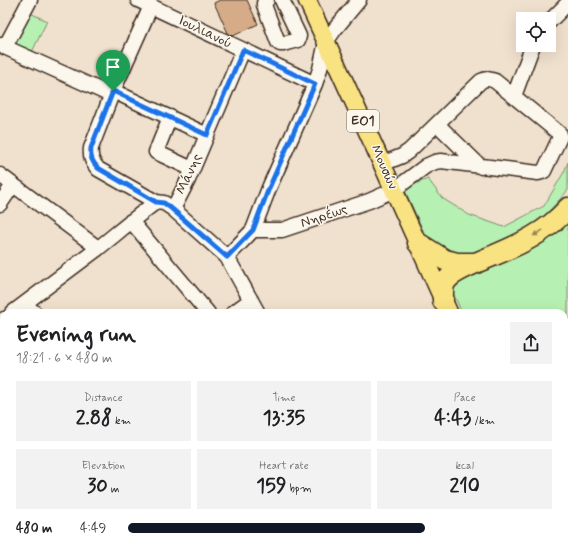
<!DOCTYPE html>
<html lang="en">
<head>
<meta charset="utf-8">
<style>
  body { margin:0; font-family:Mynerve,sans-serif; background:#f2f2f2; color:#202124; height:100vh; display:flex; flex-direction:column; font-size:15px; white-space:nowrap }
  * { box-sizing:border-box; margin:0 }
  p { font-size:13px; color:#757577 }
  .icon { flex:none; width:22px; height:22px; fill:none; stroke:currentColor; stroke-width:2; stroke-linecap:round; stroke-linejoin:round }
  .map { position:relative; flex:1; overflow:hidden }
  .panel { position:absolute; left:0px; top:309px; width:568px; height:242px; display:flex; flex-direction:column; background:#fff; border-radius:12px 12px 0 0; box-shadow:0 4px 16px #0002 }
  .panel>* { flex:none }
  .fabs { position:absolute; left:516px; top:12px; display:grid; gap:8px }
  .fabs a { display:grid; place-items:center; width:40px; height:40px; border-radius:0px; background:#fff; box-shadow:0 4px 16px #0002; font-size:20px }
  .pin { position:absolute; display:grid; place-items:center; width:34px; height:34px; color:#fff; margin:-41px -17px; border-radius:50% 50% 50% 0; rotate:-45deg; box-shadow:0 0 4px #0007 }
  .pin .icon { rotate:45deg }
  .round { display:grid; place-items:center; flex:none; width:42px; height:42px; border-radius:0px; background:#f2f2f2 }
  .head { display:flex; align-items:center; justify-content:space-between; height:68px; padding:0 16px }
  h1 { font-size:22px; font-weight:700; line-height:30px }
  .stats { display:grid; grid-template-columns:repeat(3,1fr); gap:6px; height:68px; padding:4px 16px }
  .stats div { display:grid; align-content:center; border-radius:0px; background:#f2f2f2; text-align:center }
  .stats b { font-size:20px; font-weight:700 }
  .stats small { font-size:11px; font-weight:400 }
  .stats p { font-size:11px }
  ul { padding:0 16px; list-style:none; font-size:13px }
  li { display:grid; grid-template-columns:64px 48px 1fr; align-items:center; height:30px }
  li i { height:10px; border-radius:5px; background:#111827 }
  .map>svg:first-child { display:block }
  .green { fill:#b7f0b3; stroke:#798d68 }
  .building { fill:#d6ab87; stroke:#3b2a1e }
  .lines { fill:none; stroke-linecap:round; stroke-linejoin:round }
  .minor-casing { stroke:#3b2a1e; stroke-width:17 }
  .major-casing { stroke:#3b2a1e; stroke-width:20 }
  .highway-casing { stroke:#3b2a1e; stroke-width:23 }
  .minor { stroke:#fbf7ec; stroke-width:14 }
  .major { stroke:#f8e281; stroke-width:17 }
  .highway { stroke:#f8e281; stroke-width:20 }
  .oneway { fill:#9a8650 }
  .route-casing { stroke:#fff; stroke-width:8 }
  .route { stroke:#1a73e8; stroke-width:5 }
  .labels { text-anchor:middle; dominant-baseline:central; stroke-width:3; stroke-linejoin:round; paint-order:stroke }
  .shield { fill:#fbf7ec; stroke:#75685c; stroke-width:1 }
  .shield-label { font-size:13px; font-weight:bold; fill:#3b2a1e }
  .street-label { font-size:14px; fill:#3b2a1e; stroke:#fbf7ec }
</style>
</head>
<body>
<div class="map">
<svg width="568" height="551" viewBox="0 0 568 551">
  <rect width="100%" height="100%" fill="#f0e0ce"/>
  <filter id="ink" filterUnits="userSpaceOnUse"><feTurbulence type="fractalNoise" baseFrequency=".025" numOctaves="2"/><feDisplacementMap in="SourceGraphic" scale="8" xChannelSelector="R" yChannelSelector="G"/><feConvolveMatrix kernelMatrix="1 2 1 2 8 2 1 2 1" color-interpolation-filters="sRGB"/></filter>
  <g filter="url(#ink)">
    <path class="green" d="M28,12l19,9 -16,33 -20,-9z
      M568,162v28l-7,8 -24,26 -65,33h-14l-29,-15 -10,-20 -15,-34 24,-9 14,19 27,17 35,12 40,-21 20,-34z
      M568,209v231l-4,1v-128h-102l-14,-31z
      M4,327v26l-4,-3v-20z
      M568,467v65l-4,-10v-53z"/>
    <path class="building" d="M220,0h27l11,24 -25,12 -5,-3 -14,-30z"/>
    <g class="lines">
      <g class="minor-casing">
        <path id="minor" d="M138,0l177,84
          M267,0l-3,3v2l14,37 2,2h3l15,-4 1,-4 -17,-36
          M151,6l-38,85 -22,57c-1,9 1,14 7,21l58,33 8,1 9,6 54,48 31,56
          M549,22l19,-19
          M0,45l111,50
          M5,47l25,-47
          M113,91l94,44
          M514,96l19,-51
          M170,117l-14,35 36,17
          M437,124l44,43
          M0,175l98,73
          M0,204l13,-19
          M173,209l15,-29 55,-130
          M131,221l77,92
          M253,230h29l87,-29 25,-11 32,-24 9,-4 6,-1 97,12 4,-1 2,-1 16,-34v-3l-65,-53c-5,-2 -8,-3 -14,0l-72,70 -7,5 -20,8
          M227,257l26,-27 16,-42 46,-104 5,-15 6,-27 9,-13 24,-29
          M24,304l11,9
          M12,313c28,-21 56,-42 84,-63 20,-16 40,-33 60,-48
          M233,313l18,-13
          M0,322l4,-3
          M0,451l4,2
          M564,456l4,-4
          M146,547l6,4
          M252,547l1,4
          M327,547l2,4"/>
      </g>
      <g class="major-casing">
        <path id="major" d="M307,0l67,146 75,167
          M558,547l2,4
          M215,551l13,-4"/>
      </g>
      <g class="highway-casing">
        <path id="highway" d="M418,243l27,17 12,3h19
          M443,301c0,-7 -1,-16 4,-21 6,-8 33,-19 43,-23 29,-12 57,-25 78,-49"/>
      </g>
      <use href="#minor" class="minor"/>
      <use href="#major" class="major"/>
      <use href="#highway" class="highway"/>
    </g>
    <defs><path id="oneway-solid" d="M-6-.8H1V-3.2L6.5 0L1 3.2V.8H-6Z"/></defs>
    <use class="oneway" href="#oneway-solid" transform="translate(538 233) rotate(149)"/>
  </g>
  <g class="lines" filter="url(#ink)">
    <g class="route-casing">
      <path id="route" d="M243,50l72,34 -46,104 -16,42 -26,27 -55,-48 -8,-6 -8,-1 -58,-34c-6,-6 -8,-11 -7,-20l22,-57 94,44z"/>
    </g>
    <use href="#route" class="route"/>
  </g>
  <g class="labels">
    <rect class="shield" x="347" y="110" width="32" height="22" rx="3"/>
    <g class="shield-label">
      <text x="363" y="121">ΕΟ1</text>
    </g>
    <g class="street-label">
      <text transform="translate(205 32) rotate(26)">Ιουλιανού</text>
      <text transform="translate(384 167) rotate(66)">Μουσών</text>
      <text transform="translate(189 174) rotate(-65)">Μάνης</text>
      <text transform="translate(324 216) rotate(-18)">Νηρέως</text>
    </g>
  </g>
</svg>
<div class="fabs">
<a><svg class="icon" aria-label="locate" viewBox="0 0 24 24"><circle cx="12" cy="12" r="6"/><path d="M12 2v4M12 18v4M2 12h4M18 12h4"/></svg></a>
</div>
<div class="pin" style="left:113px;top:91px;background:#1e9e55"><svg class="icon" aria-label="arrive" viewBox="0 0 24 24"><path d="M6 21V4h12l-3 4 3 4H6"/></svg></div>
<section class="panel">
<div class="head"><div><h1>Evening run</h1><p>18:21 · 6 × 480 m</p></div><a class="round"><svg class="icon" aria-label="share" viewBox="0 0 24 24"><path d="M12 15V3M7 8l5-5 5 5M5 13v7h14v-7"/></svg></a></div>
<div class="stats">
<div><p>Distance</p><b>2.88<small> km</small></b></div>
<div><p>Time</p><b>13:35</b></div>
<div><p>Pace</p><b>4:43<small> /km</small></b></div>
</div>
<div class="stats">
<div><p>Elevation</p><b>30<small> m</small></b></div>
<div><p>Heart rate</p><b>159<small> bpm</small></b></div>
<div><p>kcal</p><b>210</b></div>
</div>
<ul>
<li><b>480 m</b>4:49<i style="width:70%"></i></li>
</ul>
</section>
</div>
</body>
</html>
